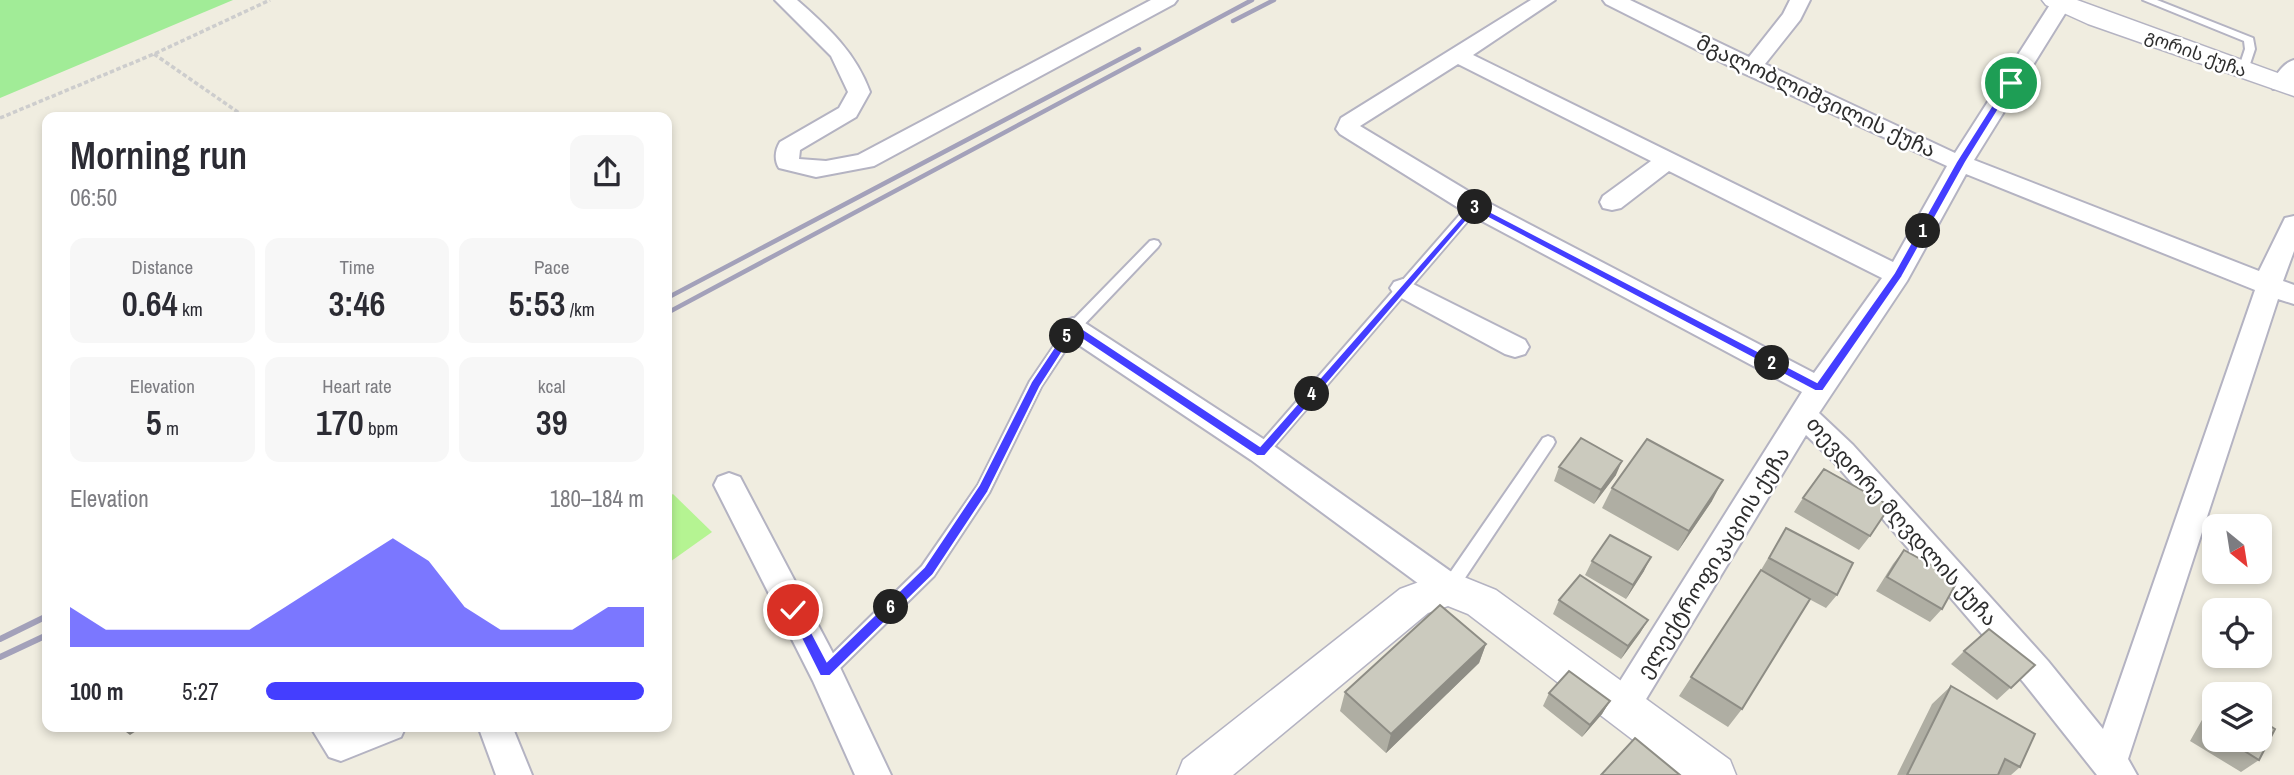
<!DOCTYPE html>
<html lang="en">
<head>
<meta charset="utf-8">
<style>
  body { margin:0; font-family:"Archivo Narrow","Noto Sans Georgian",sans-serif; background:#f7f7f7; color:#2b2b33; height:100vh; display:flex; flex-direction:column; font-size:26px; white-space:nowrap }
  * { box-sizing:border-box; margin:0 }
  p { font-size:23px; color:#7c7c81 }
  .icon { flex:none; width:38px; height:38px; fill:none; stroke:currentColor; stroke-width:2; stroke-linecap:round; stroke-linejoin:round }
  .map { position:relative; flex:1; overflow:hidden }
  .side { position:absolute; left:42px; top:112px; width:630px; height:620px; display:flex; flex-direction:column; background:#fff; border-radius:14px; box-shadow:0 4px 10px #0003 }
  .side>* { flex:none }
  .needle { width:46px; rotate:150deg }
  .controls { position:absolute; left:2202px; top:514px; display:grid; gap:14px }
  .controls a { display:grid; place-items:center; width:70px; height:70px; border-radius:14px; background:#fff; box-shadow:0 4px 10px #0003; font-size:35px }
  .pin { position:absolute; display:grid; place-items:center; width:60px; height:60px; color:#fff; margin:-30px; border:4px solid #fff; border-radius:50%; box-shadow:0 2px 7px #0007 }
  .km { position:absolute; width:35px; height:35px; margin:-18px; border-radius:50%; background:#222; color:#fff; font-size:19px; line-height:35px; text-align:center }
  .round { display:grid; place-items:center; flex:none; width:74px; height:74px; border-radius:14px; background:#f7f7f7 }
  .head { display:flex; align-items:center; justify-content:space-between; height:119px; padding:0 28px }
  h1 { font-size:38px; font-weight:600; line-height:52px }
  .stats { display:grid; grid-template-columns:repeat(3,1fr); gap:10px; height:119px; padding:7px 28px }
  .stats div { display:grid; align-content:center; border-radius:14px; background:#f7f7f7; text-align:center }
  .stats b { font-size:35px; font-weight:600 }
  .stats small { font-size:19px; font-weight:400 }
  .stats p { font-size:19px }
  .chart { height:196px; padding:14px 28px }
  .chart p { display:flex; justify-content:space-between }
  .chart svg { width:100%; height:126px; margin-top:7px; fill:#443eff; opacity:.7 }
  ul { padding:0 28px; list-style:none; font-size:23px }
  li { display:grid; grid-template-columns:112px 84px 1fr; align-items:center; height:52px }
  li i { height:18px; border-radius:9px; background:#443eff }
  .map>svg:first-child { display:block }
  .green { fill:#a1ec97 }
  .pitch { fill:#b5f492 }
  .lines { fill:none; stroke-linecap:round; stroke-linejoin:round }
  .service-casing { stroke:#b4b3c2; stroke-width:4 }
  .minor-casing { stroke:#b4b3c2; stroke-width:4 }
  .tertiary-casing { stroke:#b4b3c2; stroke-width:3 }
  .path { stroke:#cdcdcd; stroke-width:3.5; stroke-dasharray:4.5 2.5; stroke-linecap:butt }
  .service { fill:#fff; fill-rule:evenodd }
  .minor { fill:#fff; fill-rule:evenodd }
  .tertiary { fill:#fff; fill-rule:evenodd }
  .rail-far1 { stroke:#a3a1ba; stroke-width:4.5 }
  .rail { stroke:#a3a1ba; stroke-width:6 }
  .wall { fill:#afaea3 }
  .shaded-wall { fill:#8e8d85 }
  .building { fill:#cbcabe; stroke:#8e8d85; stroke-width:2 }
  .route { fill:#443eff; stroke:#fff; stroke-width:2 }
  .labels { text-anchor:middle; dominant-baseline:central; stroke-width:5; stroke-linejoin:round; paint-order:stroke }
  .far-street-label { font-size:18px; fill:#2e2e2e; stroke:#fff }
  .street-label { font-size:21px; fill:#2e2e2e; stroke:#fff }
</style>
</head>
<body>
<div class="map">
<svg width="2294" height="775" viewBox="0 0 2294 775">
  <rect width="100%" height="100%" fill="#f0ede0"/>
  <path class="green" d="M0,0h233l-233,98z"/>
  <path class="pitch" d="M673,494l39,38 -45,32v-66z"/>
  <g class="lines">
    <g class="service-casing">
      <path id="service" d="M2143,0h14l96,38 2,11 -7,21 -5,3 -5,-3 7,-21 -1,-8z
        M1474,202l4,1 2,3 -2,3 -212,247h-10l-2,-4 2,-4 214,-245z
        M1154,240l4,1 2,3 -2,3 -80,84 -37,56 -52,106 -55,83 -103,101 -6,3 -6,-3 -2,-5 2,-5 103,-101 56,-81 52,-104 38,-56 82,-84z
        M1548,436l5,2 2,4 -2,4 -98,147 -6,2 -6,-2 -2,-5 2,-5 100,-145z"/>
    </g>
    <g class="minor-casing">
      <path id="minor" d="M775,0h22c31,27 59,53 73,92l-14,25 -56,33 -1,9 27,2 32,-6 293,-155h26l-3,4 -300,162 -58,11 -37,-9c-5,-8 -4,-18 1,-26l59,-34 9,-16 -17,-36z
        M1531,0h24l-82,55 420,207 54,-96 -204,-93 -137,-69 -3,-4h27l119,57 34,-43 7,-14h20l-10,20 -35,44 190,89 98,-153h16l2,4 -97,156 285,111 26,-53 9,-2v35l-11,30 11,4v19l-16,-5 -150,460 9,16h-40l-73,-92 -191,-222 -27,-26 -172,284 -12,5 -12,-5 -5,-11 5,-11 192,-305 -337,-180 -125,-78 -4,-5 5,-11zM1458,64l193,97 -48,35 -3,6 3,6 9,2 9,-2 48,-37 213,107 -68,95 -331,-173 -123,-74zM1966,174l289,116 -152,439 -55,-68 -195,-216 -34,-32 88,-132z
        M2294,60v22l-5,7h-16l-3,-5c7,-10 13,-21 24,-24z
        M1403,279l122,61 4,7 -4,7 -10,3 -10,-3 -111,-60 -4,-6 4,-6z
        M1073,318l9,3 189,123 189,134 5,10 -5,10 -11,4 -11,-4 -187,-138 -187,-125 -4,-7 4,-7z
        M729,473l11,4 97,184 54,114h-36l-42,-94 -99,-196 4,-8z
        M310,726h96l-5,11 -60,24 -12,-4z
        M478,726h34l20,49h-36z"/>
    </g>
    <g class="tertiary-casing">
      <path id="tertiary" d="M2042,0h35l217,79v17l-206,-72 -42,-19z
        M1449,571l47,19 234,170 6,15h-57l-211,-161 -20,-8 -20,7 -195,162h-56l6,-15 217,-171z"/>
    </g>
    <path class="path" d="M154,54l91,63
      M0,118l154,-64 116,-54"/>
    <use href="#service" class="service"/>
    <use href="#minor" class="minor"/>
    <use href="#tertiary" class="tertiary"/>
    <path class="rail-far1" d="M1233,21l41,-21
      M667,298l472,-249
      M667,313l585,-313"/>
    <path class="rail" d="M0,639l47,-23
      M0,657l47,-22"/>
  </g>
  <path class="wall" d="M1559,467l57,8 -22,29 -40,-23z
    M1612,488l100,13 -34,50 -76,-43z
    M1803,498l67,38 -11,14 -65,-38z
    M1786,528l51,67 -11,13 -17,-9 -67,110 -14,18 -49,-31 82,-126z
    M1904,550l38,59 -12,13 -54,-31 17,-27z
    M1592,561l52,10 -18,28 -41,-24z
    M1559,600l89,20 -8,13 -19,26 -68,-45z
    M1486,644l-7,19 -93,90 -46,-42 5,-19z
    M1964,651l71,14 -38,35 -46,-36z
    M1951,686l69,81 -9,8h-114l35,-71z
    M1549,693l61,8 -8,13 -20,23 -39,-31z
    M2214,706v34h45v20l-18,12 -51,-31 17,-30z"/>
  <path class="shaded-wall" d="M1622,461l-6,14 -22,29 7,-14z
    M1723,480l-11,21 -34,50 11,-20z
    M1651,557l-7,14 -18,28 7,-14z
    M1648,620l-8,13 -19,26 7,-13z
    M1486,644l-7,19 -93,90 5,-19z
    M1610,701l-8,13 -20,23 8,-12z
    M118,726h26l-14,9z"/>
  <path class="building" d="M1581,438l41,23 -21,29 -42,-23z
    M1647,439l76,41 -34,51 -77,-43z
    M1824,469l66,37 -20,30 -67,-38z
    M1786,528l67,35 -16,32 -68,-37z
    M1610,535l41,22 -18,28 -41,-24z
    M1904,550l54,30 -16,29 -55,-32z
    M1761,570l49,29 -68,110 -51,-32z
    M1580,575l68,45 -20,26 -69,-46z
    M1440,605l46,39 -95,90 -46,-42z
    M1989,629l46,36 -24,23 -47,-37z
    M1569,671l41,30 -20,24 -41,-32z
    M1951,686l84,48 -15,33 -15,-8 -7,16h-91z
    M2214,717v15l-6,-4z
    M2259,719l16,10 -16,31 -32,-20h32z
    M1635,738l45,37h-79z"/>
  <path class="route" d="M2011,80l4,3 -49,79 -64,115 -79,114h-8l-340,-180 -210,245h-8l-183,-122 -34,53 -52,105 -55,83 -103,101h-10l-33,-66 1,-4h10l29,55 97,-94 55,-82 52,-103 38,-57h8l183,121 214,-243 343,179 77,-109 62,-111 50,-79z"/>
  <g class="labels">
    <g class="far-street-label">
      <text transform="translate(2196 53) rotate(20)">გორის ქუჩა</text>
    </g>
    <g class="street-label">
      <text transform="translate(1816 96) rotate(25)">მგალობლიშვილის ქუჩა</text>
      <text transform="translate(1902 521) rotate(48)">თევდორე მღვდლის ქუჩა</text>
      <text transform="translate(1713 562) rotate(-58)">ელექტროფიკაციის ქუჩა</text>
    </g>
  </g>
</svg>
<div class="controls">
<a><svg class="needle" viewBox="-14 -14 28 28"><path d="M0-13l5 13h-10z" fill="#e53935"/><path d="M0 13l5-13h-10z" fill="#7c7c81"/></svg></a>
<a><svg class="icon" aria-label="locate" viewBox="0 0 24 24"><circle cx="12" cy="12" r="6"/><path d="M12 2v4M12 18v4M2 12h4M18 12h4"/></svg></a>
<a><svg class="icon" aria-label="layers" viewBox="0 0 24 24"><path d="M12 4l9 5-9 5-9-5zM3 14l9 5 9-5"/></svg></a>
</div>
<div class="pin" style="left:2011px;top:83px;background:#1e9e55"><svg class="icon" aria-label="arrive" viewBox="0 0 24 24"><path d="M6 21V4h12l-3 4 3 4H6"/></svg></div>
<div class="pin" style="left:793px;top:610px;background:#d93025"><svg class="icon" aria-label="check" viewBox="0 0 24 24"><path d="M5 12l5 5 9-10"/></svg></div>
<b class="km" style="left:1923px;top:231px">1</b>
<b class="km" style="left:1772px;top:363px">2</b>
<b class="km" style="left:1475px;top:207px">3</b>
<b class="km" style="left:1312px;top:394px">4</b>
<b class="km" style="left:1067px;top:336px">5</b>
<b class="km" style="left:891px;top:607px">6</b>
<section class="side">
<div class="head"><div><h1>Morning run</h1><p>06:50</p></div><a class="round"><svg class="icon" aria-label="share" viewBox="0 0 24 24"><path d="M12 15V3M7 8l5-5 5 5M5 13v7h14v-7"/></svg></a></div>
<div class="stats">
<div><p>Distance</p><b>0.64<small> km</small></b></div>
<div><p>Time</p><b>3:46</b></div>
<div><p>Pace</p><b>5:53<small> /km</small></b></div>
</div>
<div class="stats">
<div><p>Elevation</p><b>5<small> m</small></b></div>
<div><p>Heart rate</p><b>170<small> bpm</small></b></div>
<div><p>kcal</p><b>39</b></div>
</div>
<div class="chart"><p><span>Elevation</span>180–184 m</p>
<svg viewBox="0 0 160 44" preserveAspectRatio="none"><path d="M0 44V30L10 38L20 38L30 38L40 38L50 38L60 30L70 22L80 14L90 6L100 14L110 30L120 38L130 38L140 38L150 30L160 30V44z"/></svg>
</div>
<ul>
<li><b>100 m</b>5:27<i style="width:100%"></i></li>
</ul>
</section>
</div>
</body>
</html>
